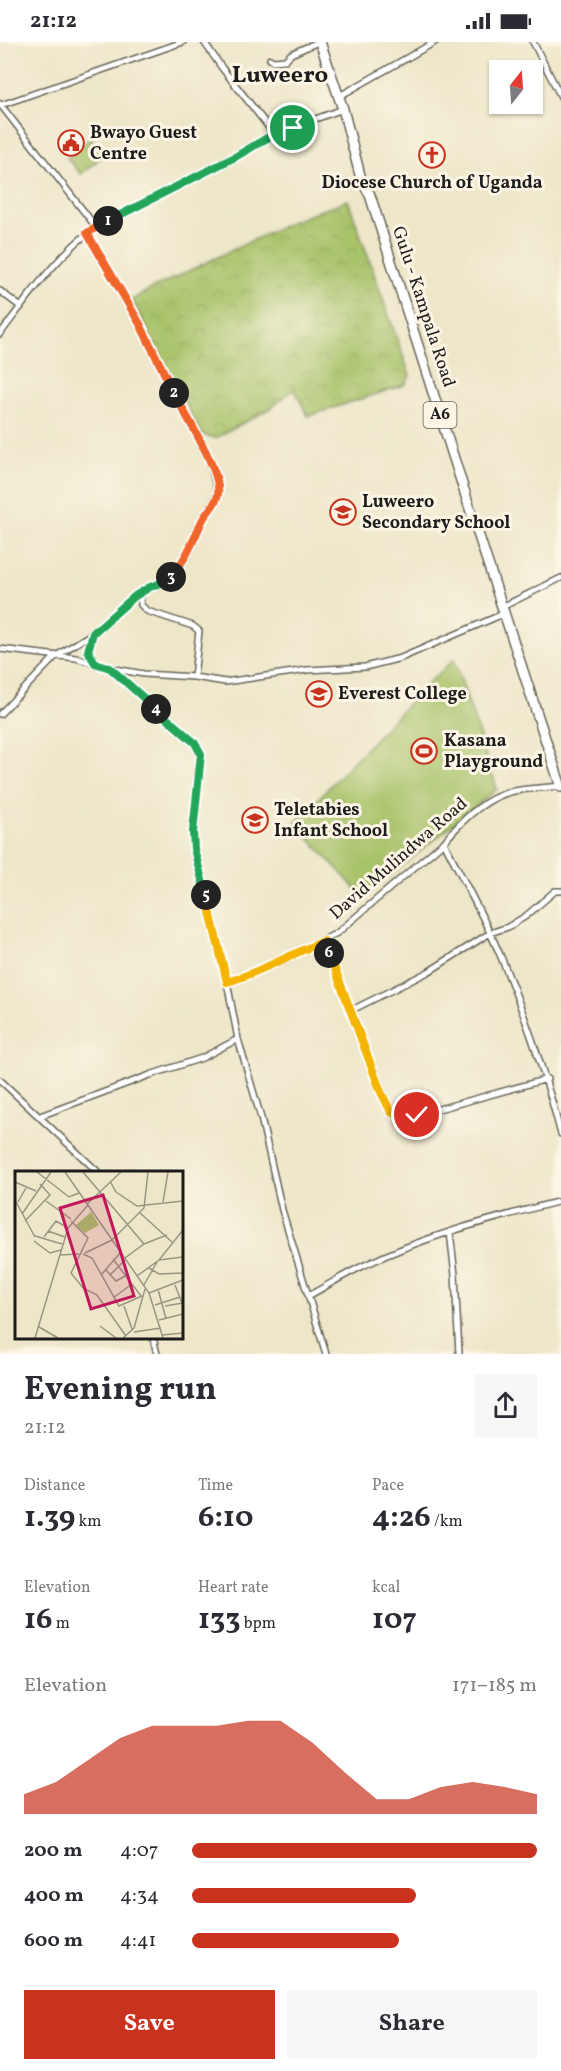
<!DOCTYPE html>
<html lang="en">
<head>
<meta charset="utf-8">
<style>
  body { margin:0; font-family:Vollkorn,serif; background:#f7f7f7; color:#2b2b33; height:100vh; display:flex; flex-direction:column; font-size:22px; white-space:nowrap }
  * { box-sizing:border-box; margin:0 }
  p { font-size:20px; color:#7c7c81 }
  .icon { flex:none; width:33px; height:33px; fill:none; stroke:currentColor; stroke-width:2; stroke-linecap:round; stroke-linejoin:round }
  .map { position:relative; height:1312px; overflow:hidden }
  .details { display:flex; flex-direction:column; background:#fff; flex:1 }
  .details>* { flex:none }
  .needle { width:39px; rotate:17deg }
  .fabs { position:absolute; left:489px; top:18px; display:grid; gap:12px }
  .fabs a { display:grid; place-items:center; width:54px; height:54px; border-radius:0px; background:#fff; box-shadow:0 2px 4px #0004; font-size:30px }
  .pin { position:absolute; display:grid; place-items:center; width:51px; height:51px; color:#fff; margin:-26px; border:3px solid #fff; border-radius:50%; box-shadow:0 2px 6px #0007 }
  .km { position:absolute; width:30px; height:30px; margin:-15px; border-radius:50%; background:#222; color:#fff; font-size:16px; line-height:30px; text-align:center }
  .round { display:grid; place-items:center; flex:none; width:63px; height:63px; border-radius:0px; background:#f7f7f7 }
  .overview { display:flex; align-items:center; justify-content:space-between; height:102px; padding:0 24px }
  h1 { font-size:33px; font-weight:700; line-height:45px }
  .metrics { display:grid; grid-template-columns:repeat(3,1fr); gap:9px; height:102px; padding:6px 24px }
  .metrics div { display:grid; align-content:center }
  .metrics b { font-size:30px; font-weight:700 }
  .metrics small { font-size:16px; font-weight:400 }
  .metrics p { font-size:16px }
  .chart { height:168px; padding:12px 24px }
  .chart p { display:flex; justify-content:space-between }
  .chart svg { width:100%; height:108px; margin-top:6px; fill:#c8321e; opacity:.7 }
  .action { display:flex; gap:12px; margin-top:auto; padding:12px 24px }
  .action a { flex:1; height:69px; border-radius:0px; background:#c8321e; color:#fff; font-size:24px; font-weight:700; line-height:69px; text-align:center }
  .action a+a { background:#f7f7f7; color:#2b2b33 }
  ul { padding:0 24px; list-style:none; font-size:20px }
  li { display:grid; grid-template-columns:96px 72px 1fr; align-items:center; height:45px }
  li i { height:15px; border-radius:8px; background:#c8321e }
  .status { display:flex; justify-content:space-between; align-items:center; height:42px; padding:0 30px; background:#fff; direction:ltr }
  .status svg { height:16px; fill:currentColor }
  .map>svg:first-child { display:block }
  .grass { fill:#a9c36a; stroke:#627043; stroke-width:1.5 }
  .park { fill:url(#park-crowns); stroke:#627043; stroke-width:1.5 }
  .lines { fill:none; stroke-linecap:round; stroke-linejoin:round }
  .street-casing { stroke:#656358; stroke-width:8 }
  .primary-casing { stroke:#656358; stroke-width:12 }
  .street { stroke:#fff; stroke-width:5 }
  .primary { stroke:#fff; stroke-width:9 }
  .split-1-casing { stroke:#fff; stroke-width:12 }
  .split-2-casing { stroke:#fff; stroke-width:12 }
  .split-3-casing { stroke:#fff; stroke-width:12 }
  .split-4-casing { stroke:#fff; stroke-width:12 }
  .split-5-casing { stroke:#fff; stroke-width:12 }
  .split-6-casing { stroke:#fff; stroke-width:12 }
  .split-7-casing { stroke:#fff; stroke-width:12 }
  .split-1 { stroke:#22a559; stroke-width:8 }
  .split-2 { stroke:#f0652b; stroke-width:8 }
  .split-3 { stroke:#f0652b; stroke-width:8 }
  .split-4 { stroke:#22a559; stroke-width:8 }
  .split-5 { stroke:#22a559; stroke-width:8 }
  .split-6 { stroke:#f5b400; stroke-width:8 }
  .split-7 { stroke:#f5b400; stroke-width:8 }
  .labels { text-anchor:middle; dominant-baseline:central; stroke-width:6; stroke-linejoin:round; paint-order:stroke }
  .shield { fill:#fcf5e5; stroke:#5f5d58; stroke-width:1.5 }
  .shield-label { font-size:16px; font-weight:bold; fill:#1c1c1c }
  .poi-label { font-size:18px; font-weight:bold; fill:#1c1c1c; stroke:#fcf5e5; text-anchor:start }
  .street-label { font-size:18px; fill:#1c1c1c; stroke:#fcf5e5 }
  .district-label { font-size:24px; font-weight:bold; fill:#1c1c1c; stroke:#fcf5e5 }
  .inset-road { fill:none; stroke:#999583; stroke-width:1.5 }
  .view { fill:#c2185b; fill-opacity:0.15; stroke:#c2185b; stroke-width:3 }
  .inset-edge { fill:none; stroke:#1c1c1c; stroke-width:3 }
</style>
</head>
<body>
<div class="status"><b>21:12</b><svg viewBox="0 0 49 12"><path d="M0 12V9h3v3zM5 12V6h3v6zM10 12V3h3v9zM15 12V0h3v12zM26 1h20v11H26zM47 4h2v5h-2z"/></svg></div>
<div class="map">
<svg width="561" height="1312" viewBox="0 0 561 1312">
  <defs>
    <pattern id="park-crowns" width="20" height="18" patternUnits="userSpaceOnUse" patternTransform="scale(1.5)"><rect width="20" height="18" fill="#a9c36a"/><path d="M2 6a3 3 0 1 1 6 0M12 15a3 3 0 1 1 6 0" fill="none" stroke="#91a75b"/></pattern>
  </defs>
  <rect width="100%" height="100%" fill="#fcf5e5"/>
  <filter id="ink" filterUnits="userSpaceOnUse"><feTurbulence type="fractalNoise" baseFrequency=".0167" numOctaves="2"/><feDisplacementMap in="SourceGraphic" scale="12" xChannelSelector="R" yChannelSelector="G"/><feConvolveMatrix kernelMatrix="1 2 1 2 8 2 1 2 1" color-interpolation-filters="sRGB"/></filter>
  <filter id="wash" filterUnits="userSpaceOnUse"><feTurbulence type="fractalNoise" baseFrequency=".008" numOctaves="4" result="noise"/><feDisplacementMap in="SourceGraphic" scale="24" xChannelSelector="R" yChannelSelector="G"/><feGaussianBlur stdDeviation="1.35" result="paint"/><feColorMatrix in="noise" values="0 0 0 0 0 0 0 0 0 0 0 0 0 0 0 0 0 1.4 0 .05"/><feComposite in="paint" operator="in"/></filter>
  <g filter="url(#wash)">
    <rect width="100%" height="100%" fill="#ede6c8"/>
    <path class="grass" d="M91,96l14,16 -24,20 -14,-16z
      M454,617l43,130 -134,108 -68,-74 129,-136z"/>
    <path class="park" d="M348,158l62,176 -6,9 -96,31 -14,-27 -23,19 -55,30 -14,-3 -70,-135 19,-11 140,-67z"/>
  </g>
  <g filter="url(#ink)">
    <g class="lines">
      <g class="street-casing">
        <path id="street" d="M204,0l18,26 52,66
          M533,0l28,55
          M270,17l3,2 12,-1 6,-6 27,-12
          M338,55l97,-55
          M0,62l96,123
          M1,63l182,-63
          M0,249l21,16
          M0,292c29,-38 57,-79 96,-107l139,-70 39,-23 69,-25
          M140,552l1,11 6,6 46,15 6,5 -5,46
          M502,565l59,-29
          M93,591l-5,18 7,12
          M0,607l76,9 33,10 35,6 50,3 31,5 82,-12 58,-3 36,-9 102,-44
          M109,626l86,75 6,11 -8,78 1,17 33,133 11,57 23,79 21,92 44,144
          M0,672l56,-58 37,-23 42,-37 15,-9 18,-8 19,-22 15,-37 16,-26 -10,-39 -26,-45 -42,-86 -53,-91
          M444,800c19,38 40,75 57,115 24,58 44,116 60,177
          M324,899c23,57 42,115 67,171l15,5 11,-2 130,-36
          M227,940l44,-16 66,-33 107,-91c18,-22 41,-45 70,-51 15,-3 31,-3 47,-5
          M352,968l76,-38 62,-39 18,-6 18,-11 29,-25h6
          M0,1038l98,92
          M40,1074l110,-41 52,-17 36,-19
          M450,1190l5,43 4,79
          M308,1254c19,-10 37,-22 57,-31 62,-30 130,-47 196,-64
          M153,1296l4,16"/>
      </g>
      <g class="primary-casing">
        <path id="primary" d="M320,0l23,67 18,70 9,16c62,198 126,395 191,592"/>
      </g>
      <use href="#street" class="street"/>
      <use href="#primary" class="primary"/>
    </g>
  </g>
  <g class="lines" filter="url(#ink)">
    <g class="split-1-casing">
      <path id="split-1" d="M108,179l127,-64 39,-23 19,-6"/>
    </g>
    <g class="split-2-casing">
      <path id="split-2" d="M108,179l-21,12 53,91 34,69"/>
    </g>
    <g class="split-3-casing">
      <path id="split-3" d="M171,535c16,-19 21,-34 31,-56 4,-9 15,-17 16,-27 4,-22 -33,-79 -44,-101"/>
    </g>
    <g class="split-4-casing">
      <path id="split-4" d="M156,667l-46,-41 -15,-5 -7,-12 5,-18 42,-37 15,-9 14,-5 7,-5"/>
    </g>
    <g class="split-5-casing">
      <path id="split-5" d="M156,667l39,34 6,11 -8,78 1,17 12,46"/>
    </g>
    <g class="split-6-casing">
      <path id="split-6" d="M206,853l21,87c34,-10 64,-28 97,-41l5,12"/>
    </g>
    <g class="split-7-casing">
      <path id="split-7" d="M329,911l52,139 10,20 15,5 11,-2"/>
    </g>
    <use href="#split-1" class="split-1"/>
    <use href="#split-2" class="split-2"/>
    <use href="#split-3" class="split-3"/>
    <use href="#split-4" class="split-4"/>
    <use href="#split-5" class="split-5"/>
    <use href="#split-6" class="split-6"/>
    <use href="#split-7" class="split-7"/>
  </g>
  <defs>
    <g id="civic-ring" transform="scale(1.35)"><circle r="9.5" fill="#fcf5e5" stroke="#c8321e" stroke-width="1.5"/><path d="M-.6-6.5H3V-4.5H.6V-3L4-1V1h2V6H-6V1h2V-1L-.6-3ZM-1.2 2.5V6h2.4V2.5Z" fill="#c8321e"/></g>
    <g id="church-ring" transform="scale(1.35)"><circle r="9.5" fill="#fcf5e5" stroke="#c8321e" stroke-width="1.5"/><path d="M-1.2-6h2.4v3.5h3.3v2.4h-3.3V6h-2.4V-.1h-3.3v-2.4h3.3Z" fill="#c8321e"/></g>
    <g id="school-ring" transform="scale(1.35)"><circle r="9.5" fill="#fcf5e5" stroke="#c8321e" stroke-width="1.5"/><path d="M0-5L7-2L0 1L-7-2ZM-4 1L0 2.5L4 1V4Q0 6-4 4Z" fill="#c8321e"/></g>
    <g id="stadium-ring" transform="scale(1.35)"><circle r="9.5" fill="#fcf5e5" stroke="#c8321e" stroke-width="1.5"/><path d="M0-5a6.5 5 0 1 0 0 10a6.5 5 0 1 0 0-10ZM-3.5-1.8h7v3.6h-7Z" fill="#c8321e"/></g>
  </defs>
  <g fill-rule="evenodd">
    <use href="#civic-ring" x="71" y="101"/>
    <use href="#church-ring" x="432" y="113"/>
    <use href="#school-ring" x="343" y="470"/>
    <use href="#school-ring" x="319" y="652"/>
    <use href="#stadium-ring" x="424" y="709"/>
    <use href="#school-ring" x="255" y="778"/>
  </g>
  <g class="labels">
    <rect class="shield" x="423.5" y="360" width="33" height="26" rx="4.5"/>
    <g class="shield-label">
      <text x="440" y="373">A6</text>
    </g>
    <g class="poi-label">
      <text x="90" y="91">Bwayo Guest<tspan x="90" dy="21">Centre</tspan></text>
      <text x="432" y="141" text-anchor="middle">Diocese Church of Uganda</text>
      <text x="362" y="460">Luweero<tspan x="362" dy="21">Secondary School</tspan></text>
      <text x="338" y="652">Everest College</text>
      <text x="444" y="699">Kasana<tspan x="444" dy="21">Playground</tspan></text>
      <text x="274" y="768">Teletabies<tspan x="274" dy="21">Infant School</tspan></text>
    </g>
    <g class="street-label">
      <text transform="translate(423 265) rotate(72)">Gulu - Kampala Road</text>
      <text transform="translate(399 817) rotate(-41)">David Mulindwa Road</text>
    </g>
    <g class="district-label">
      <text x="280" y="34">Luweero</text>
    </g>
  </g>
  <g transform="translate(15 1129)">
    <rect width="168" height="168" fill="#ede6c8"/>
    <path d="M76,41l8,13 -14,8 -9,-8z" fill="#a9c36a"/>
    <path class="inset-road" d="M22,1l32,25 10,-4M50,1l84,121 14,45M68,1l61,72M95,10l6,11 21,14 46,-5M0,11l21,9M0,29l20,37M31,30l25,18M3,31l9,-16M148,31l5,-30M72,33l34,-32M124,41l33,30M7,43l29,-42M10,50l25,-26 -10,-11M56,50l17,17 -17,35 12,15 14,7 29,41M33,60l17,6M20,65l27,8M29,66l12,-16 12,7M97,69l32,-32 4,-36M19,70l16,12 11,-3M70,82l27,-13M68,83l9,4 27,48 23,-10M45,84l19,-1M110,87l19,-14 23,-9M98,88l28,37M144,89l24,-3M134,97l10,6 24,-1M91,99l10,11 11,-6M86,104l20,-23M95,104l16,-16M122,105l22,-16 24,-30M129,114l13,-23M160,114l7,18M143,118l8,30M134,122l34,-13M98,127l19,-14M140,134l25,-8M109,135l8,23M150,135l18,-3M144,149l24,-6M85,155l16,12M24,156l19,11M119,161l27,-4M147,164l21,-2M20,167l33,-110 20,-23M108,167l11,-10 11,-39"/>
    <path class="view" d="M88,24l31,101 -43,13 -31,-101z"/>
    <rect width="168" height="168" class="inset-edge"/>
  </g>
</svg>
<div class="fabs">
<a><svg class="needle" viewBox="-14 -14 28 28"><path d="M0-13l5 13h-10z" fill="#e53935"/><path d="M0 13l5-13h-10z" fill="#7c7c81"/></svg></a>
</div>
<div class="pin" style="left:293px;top:86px;background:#1e9e55"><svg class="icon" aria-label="arrive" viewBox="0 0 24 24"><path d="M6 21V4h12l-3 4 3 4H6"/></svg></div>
<div class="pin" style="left:417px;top:1073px;background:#d93025"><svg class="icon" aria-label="check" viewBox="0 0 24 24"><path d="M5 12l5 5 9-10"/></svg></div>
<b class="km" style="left:108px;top:179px">1</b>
<b class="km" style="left:174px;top:351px">2</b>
<b class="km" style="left:171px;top:535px">3</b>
<b class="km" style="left:156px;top:667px">4</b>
<b class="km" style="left:206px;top:853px">5</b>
<b class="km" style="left:329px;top:911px">6</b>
</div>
<section class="details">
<div class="overview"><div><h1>Evening run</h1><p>21:12</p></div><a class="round"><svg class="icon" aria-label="share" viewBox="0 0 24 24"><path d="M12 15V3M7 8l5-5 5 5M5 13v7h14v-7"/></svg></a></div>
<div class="metrics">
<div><p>Distance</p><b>1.39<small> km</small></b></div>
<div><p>Time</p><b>6:10</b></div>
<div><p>Pace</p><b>4:26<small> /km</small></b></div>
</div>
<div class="metrics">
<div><p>Elevation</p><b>16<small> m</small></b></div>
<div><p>Heart rate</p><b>133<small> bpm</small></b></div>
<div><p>kcal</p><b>107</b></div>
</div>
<div class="chart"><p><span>Elevation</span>171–185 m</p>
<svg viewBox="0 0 160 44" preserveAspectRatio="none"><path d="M0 44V36L10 31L20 22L30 13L40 8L50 8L60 8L70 6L80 6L90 15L100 27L110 38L120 38L130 33L140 31L150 33L160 36V44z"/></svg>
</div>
<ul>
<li><b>200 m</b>4:07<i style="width:100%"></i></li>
<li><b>400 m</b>4:34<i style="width:65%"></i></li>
<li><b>600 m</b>4:41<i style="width:60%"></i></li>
</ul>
<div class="action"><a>Save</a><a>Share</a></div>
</section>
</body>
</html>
